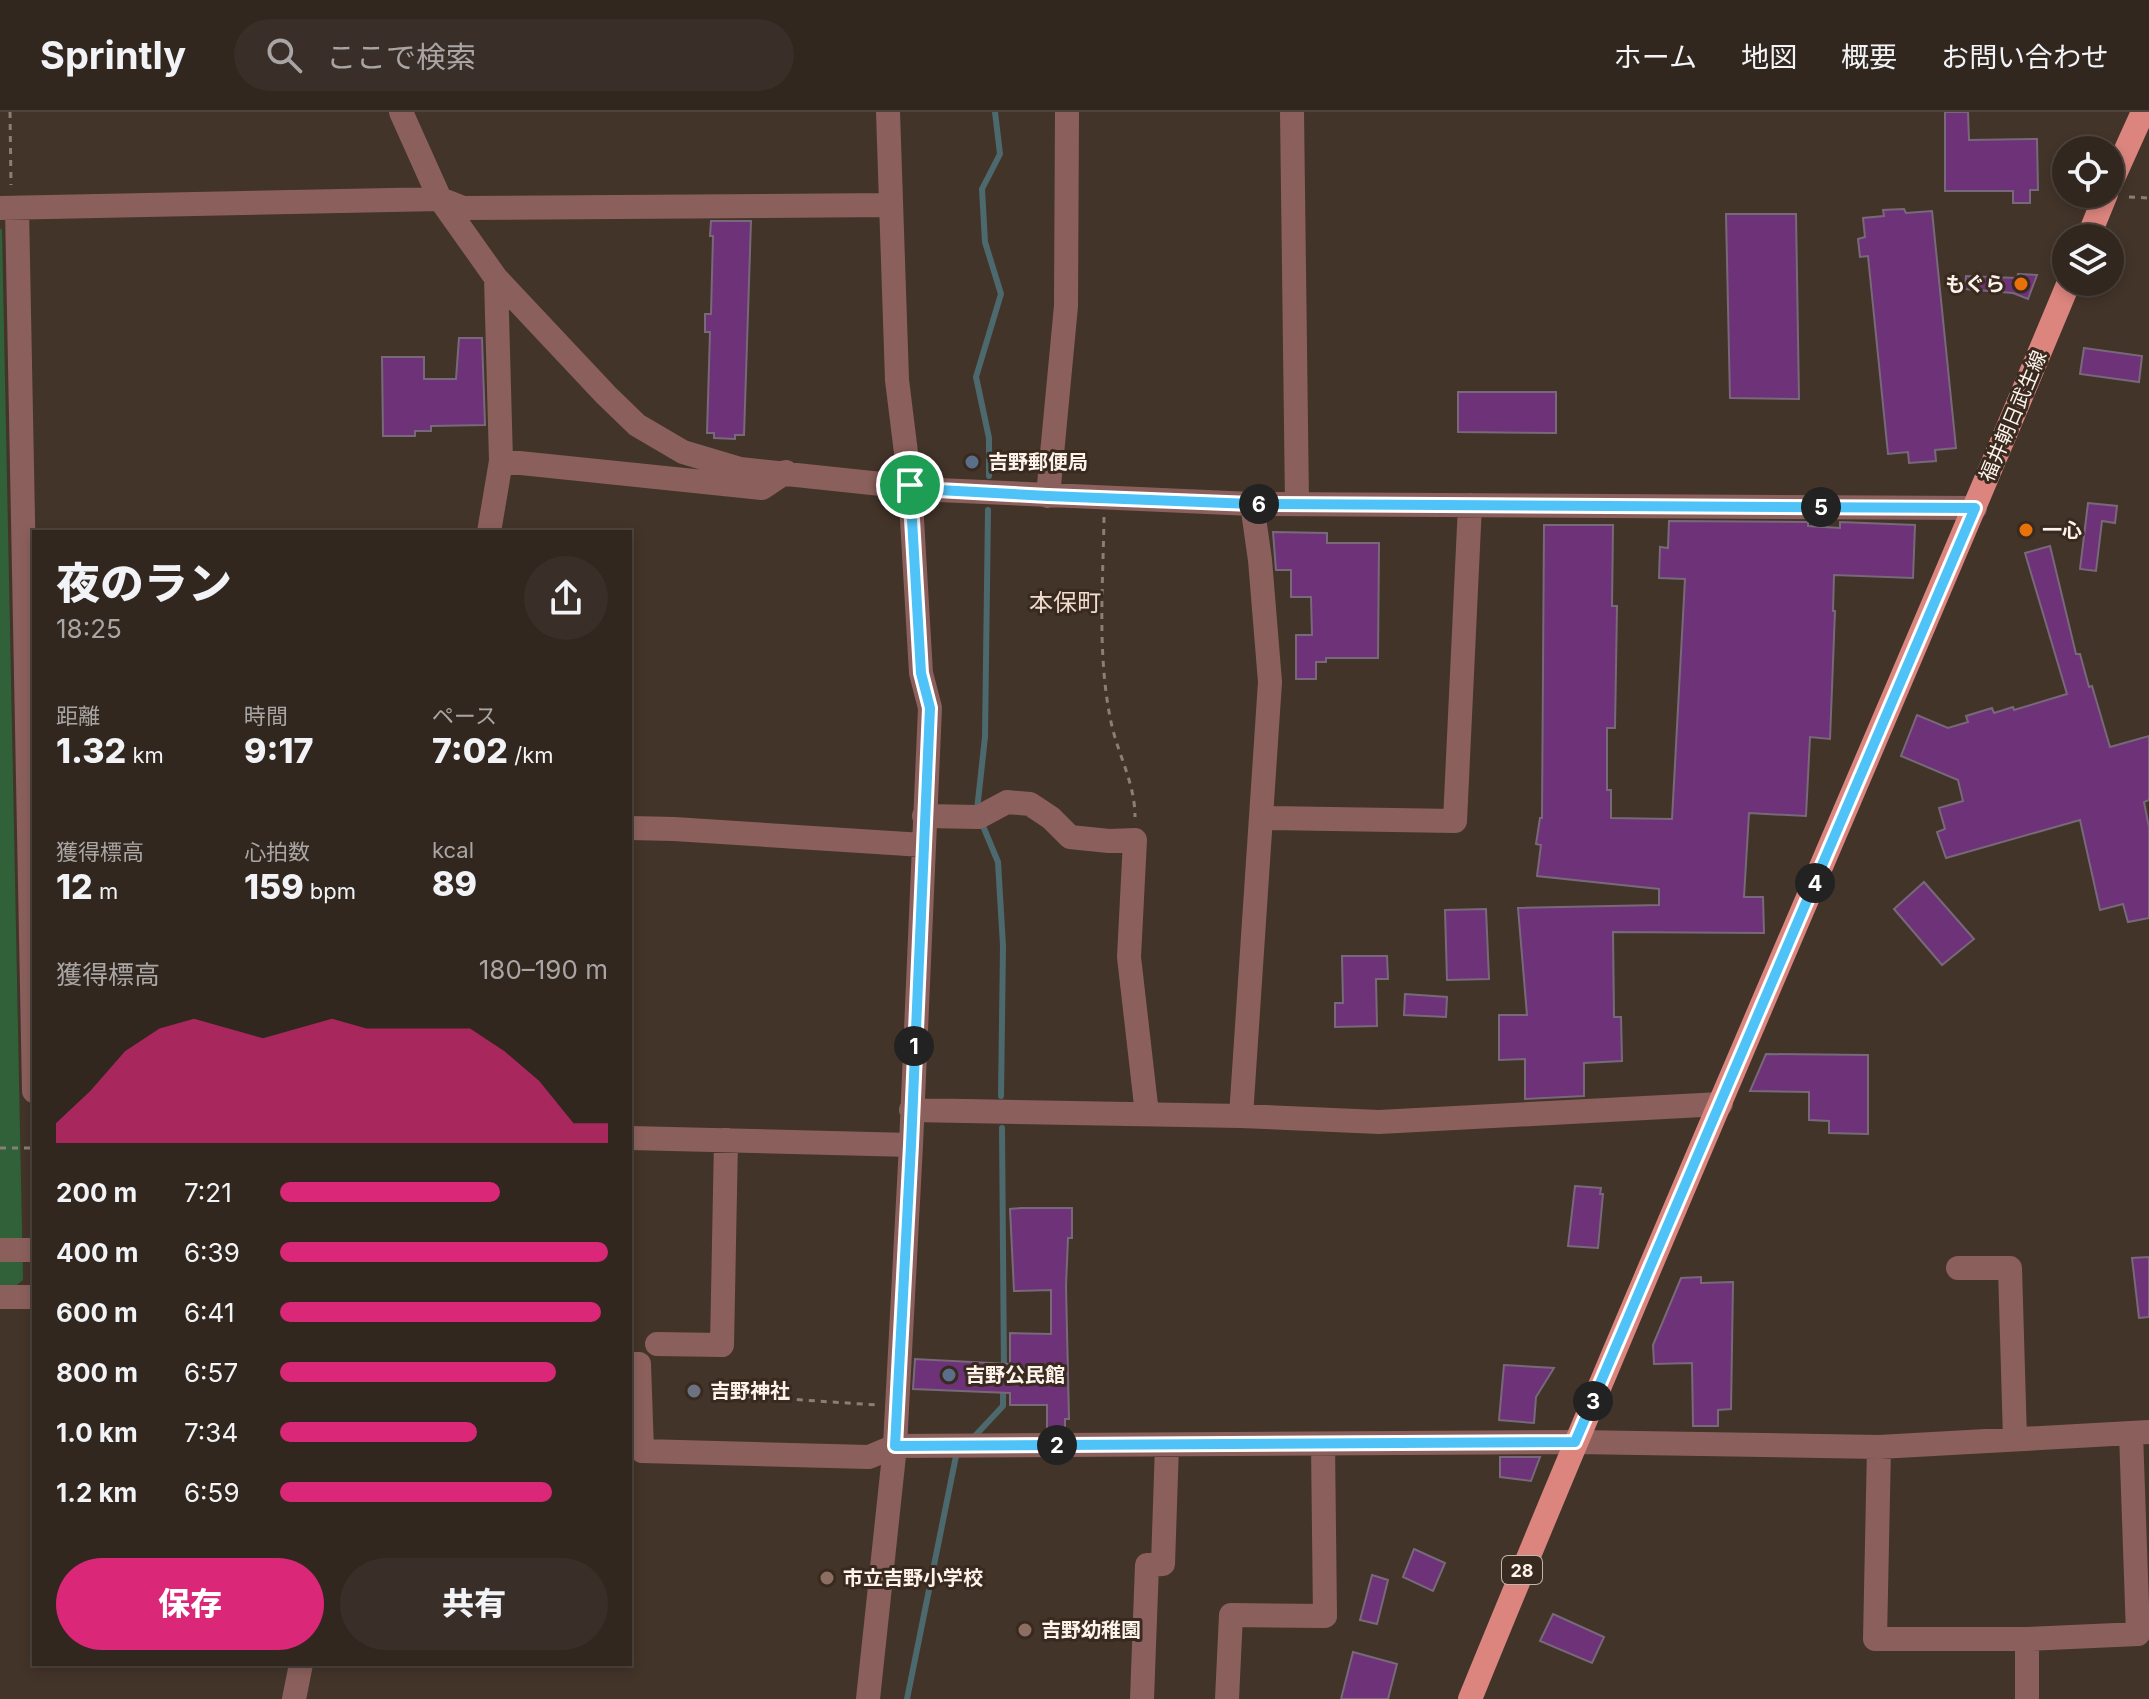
<!DOCTYPE html>
<html lang="ja">
<head>
<meta charset="utf-8">
<style>
  body { margin:0; font-family:Inter,"Noto Sans JP",sans-serif; background:#3a2f28; color:#f1f3f6; height:100vh; display:flex; flex-direction:column; font-size:30px; white-space:nowrap }
  * { box-sizing:border-box; margin:0 }
  p { font-size:26px; color:#a8a5a4 }
  .icon { flex:none; width:44px; height:44px; fill:none; stroke:currentColor; stroke-width:2; stroke-linecap:round; stroke-linejoin:round }
  .map { position:relative; flex:1; overflow:hidden }
  .side { position:absolute; left:32px; top:418px; width:600px; height:1136px; display:flex; flex-direction:column; background:#32271f; border-radius:0px; box-shadow:0 4px 12px #0003,0 0 0 2px #4d443d }
  .side>* { flex:none }
  .tools { position:absolute; left:2052px; top:24px; display:grid; gap:16px }
  .tools a { display:grid; place-items:center; width:72px; height:72px; border-radius:50%; background:#32271f; box-shadow:0 4px 12px #0003,0 0 0 2px #4d443d; font-size:40px }
  .pin { position:absolute; display:grid; place-items:center; width:68px; height:68px; color:#fff; margin:-34px; border:4px solid #fff; border-radius:50%; box-shadow:0 2px 8px #0007 }
  .km { position:absolute; width:40px; height:40px; margin:-20px; border-radius:50%; background:#222; color:#fff; font-size:22px; line-height:40px; text-align:center }
  .round { display:grid; place-items:center; flex:none; width:84px; height:84px; border-radius:42px; background:#3a2f28 }
  .summary { display:flex; align-items:center; justify-content:space-between; height:136px; padding:0 24px }
  h1 { font-size:44px; font-weight:800; line-height:60px }
  .figures { display:grid; grid-template-columns:repeat(3,1fr); gap:12px; height:136px; padding:8px 24px }
  .figures div { display:grid; align-content:center }
  .figures b { font-size:34px; font-weight:800 }
  .figures small { font-size:22px; font-weight:400 }
  .figures p { font-size:22px }
  .chart { height:224px; padding:16px 24px }
  .chart p { display:flex; justify-content:space-between }
  .chart svg { width:100%; height:144px; margin-top:8px; fill:#db2777; opacity:.7 }
  .action { display:flex; gap:16px; margin-top:auto; padding:16px 24px }
  .action a { flex:1; height:92px; border-radius:48px; background:#db2777; color:#fff; font-size:32px; font-weight:800; line-height:92px; text-align:center }
  .action a+a { background:#3a2f28; color:#f1f3f6 }
  ul { padding:0 24px; list-style:none; font-size:26px }
  li { display:grid; grid-template-columns:128px 96px 1fr; align-items:center; height:60px }
  li i { height:20px; border-radius:10px; background:#db2777 }
  header { display:flex; align-items:center; gap:48px; box-sizing:border-box; height:112px; padding:0 40px; background:#32271f; border-bottom:2px solid #4d443d }
  header strong { font-size:38px }
  nav { display:flex; gap:44px; margin-inline-start:auto; font-size:28px }
  .search { width:560px; height:72px; background:#3a2f28; display:flex; align-items:center; gap:20px; box-sizing:border-box; padding:0 28px; border-radius:44px; color:#a8a5a4; font-size:30px }
  .map>svg:first-child { display:block }
  .green { fill:#306139 }
  .lines { fill:none; stroke-linecap:round; stroke-linejoin:round }
  .stream { stroke:#4c696d; stroke-width:6 }
  .building { fill:#6d3277; stroke:#776979; stroke-width:2 }
  .path { stroke:#8b7e74; stroke-width:3; stroke-dasharray:6 6; stroke-linecap:butt }
  .minor { stroke:#8b605c; stroke-width:24 }
  .major { stroke:#db857e; stroke-width:24 }
  .route-casing { stroke:#fff; stroke-width:16 }
  .route { stroke:#4fc3f7; stroke-width:10 }
  .food-dot { fill:#e8710a; stroke:#392a1f; stroke-width:3 }
  .service-dot { fill:#5c6f8a; stroke:#392a1f; stroke-width:3 }
  .worship-dot { fill:#6b7280; stroke:#392a1f; stroke-width:3 }
  .education-dot { fill:#8d6e63; stroke:#392a1f; stroke-width:3 }
  .labels { text-anchor:middle; dominant-baseline:central; stroke-width:6; stroke-linejoin:round; paint-order:stroke }
  .shield { fill:#392a1f; stroke:#c2b7ae; stroke-width:2 }
  .shield-label { font-size:18px; font-weight:bold; fill:#fdf3eb }
  .poi-label { font-size:20px; font-weight:bold; fill:#fdf3eb; stroke:#392a1f; text-anchor:start }
  .street-label { font-size:20px; fill:#fdf3eb; stroke:#392a1f }
  .quarter-label { font-size:24px; fill:#f0dcce; stroke:#392a1f }
</style>
</head>
<body>
<header>
<strong>Sprintly</strong>
<div class="search"><svg class="icon" aria-label="search" viewBox="0 0 24 24"><circle cx="10" cy="10" r="6"/><path d="M15 15l6 6"/></svg>ここで検索</div>
<nav><a>ホーム</a><a>地図</a><a>概要</a><a>お問い合わせ</a></nav>
</header>
<div class="map">
<svg width="2149" height="1587" viewBox="0 0 2149 1587">
  <rect width="100%" height="100%" fill="#433429"/>
  <path class="green" d="M0,116l2,2 21,1050 -9,7h-14z"/>
  <g class="lines">
    <path class="stream" d="M989,364v-38l-13,-61 25,-83 -16,-52 -3,-53 18,-35 -5,-42
      M977,698l8,-73 3,-227
      M983,714l15,36 5,84 -2,150
      M1002,1016l2,243
      M972,1327l31,-33v-20
      M907,1587l49,-243 3,-3"/>
  </g>
  <path class="building" d="M1945,0h23l1,28 68,-1 1,51h-8v13h-17v-12h-68z
    M1904,97l2,4 26,-2 24,237 -21,2 1,11 -27,2 -1,-11 -20,2 -20,-198 -8,1 -2,-18 7,-2 -2,-19 21,-2 -1,-6z
    M1726,102h70l3,185 -69,-1z
    M711,109h40l-7,214h-9v4l-21,-1v-5h-7l3,-101h-5v-18h6l2,-78h-3z
    M2018,162l19,1 -9,24 -15,-6 -48,-4 1,-13 51,2z
    M459,226h23l3,87 -54,1v5h-16v5h-32l-1,-79h42v22h32z
    M2084,236l58,8 -3,26 -59,-8z
    M1458,280h98v41l-98,-1z
    M2088,391l29,3 -2,17 -13,-2 -6,50 -16,-2z
    M1669,409l139,1v4l32,2v-6l75,3 -2,53 -79,-3 -1,36h2l-5,128 -20,-2 -4,79 -57,-3 -5,84h19l1,36 -151,-1 1,85h7l1,44 -38,2v33l-59,3v-40l-26,1v-45h28l-9,-107 141,-3v-16l-122,-13 4,-31 -5,-1 4,-26h2l2,-293h69l-1,81h5l-2,122h-8v62h4v28l61,1 13,-240 -26,-1 1,-31 8,1z
    M1273,420l54,1v10h52l-1,115h-52v4h-10v17h-20v-44h16l-1,-38h-20v-27h-15z
    M2050,434l26,108h4l9,33 3,-1 18,61 39,-11v64l-5,2 5,25v91l-21,4 -5,-18 -23,6 -20,-90 -134,38 -9,-26 8,-3 -6,-21 24,-7 -5,-21 -57,-24 16,-41 31,13 20,-6 -2,-6 26,-8 2,5 19,-6 1,3 53,-16 -42,-141z
    M1924,770l50,57 -32,26 -48,-56z
    M1486,797l3,70 -42,1 -2,-70z
    M1342,844h45l1,23h-12l1,47 -42,1v-24h8z
    M1405,882l42,3 -1,20 -42,-2z
    M1766,942l102,1v79l-39,-1v-12l-20,-1v-28l-59,-1z
    M1575,1074l26,2 -1,6h3l-5,54 -30,-2z
    M1021,1096h51v30h-4l-2,48 3,133h-4v10h-18v-24h-37v-12l-97,-4 2,-30 95,5v-31l41,1v-44l-37,1 -4,-82z
    M2149,1145v60l-10,1 -7,-60z
    M1701,1165v6l32,-1 -2,127 -13,1v16h-25l-1,-63 -38,1 -1,-19 28,-67z
    M1504,1253l50,3 -18,29 -2,26 -35,-3z
    M1500,1345h40l-9,24 -31,-4z
    M1414,1437l31,14 -12,28 -30,-14z
    M1372,1463l16,5 -11,44 -17,-4z
    M1553,1502l51,23 -12,26 -52,-22z
    M1353,1540l44,12 -9,35h-47z"/>
  <g class="lines">
    <path class="path" d="M10,0l1,73
      M2129,85l20,1
      M1104,405c-1,69 -7,138 7,205 7,33 24,61 24,95
      M0,1036h34
      M713,1282l164,11"/>
    <path class="minor" d="M401,0l39,87 56,79 110,117 31,30 46,27 57,17 198,21 314,14 723,4
      M1292,0l5,392
      M0,96l440,-9 23,9 427,-3
      M17,96l17,883
      M501,349l261,27 24,-16
      M1048,384l18,-190 1,-194
      M489,420l12,-71 -5,-183
      M924,704l55,1 28,-15 23,2 21,14 19,19 39,4 26,-1 -6,117 18,157
      M1263,706l192,3 15,-316
      M630,716l44,1 249,16
      M911,998l330,6 138,6 342,-18
      M1241,1004l29,-434 -10,-122 -8,-56
      M630,1026l281,7
      M0,1138h34
      M1958,1156h52l5,171
      M0,1185h34
      M657,1232l65,1 4,-205
      M630,1252h9l3,87 227,6 26,-11 680,-4 304,5 270,-15
      M1879,1335l-4,192h152v60
      M2027,1527l111,-5 -7,-201
      M294,1587l7,-35
      M868,1587l27,-253 16,-301 19,-437 -9,-35 -11,-188 -13,-105 -9,-268
      M1142,1587l5,-134 16,-1 4,-119
      M1227,1587l4,-84 94,1 -2,-172"/>
    <path class="major" d="M2110,73l33,-73
      M2088,126l18,-44
      M1470,1587c194,-475 402,-944 599,-1417"/>
  </g>
  <g class="lines">
    <g class="route-casing">
      <path id="route" d="M910,373l28,5 110,6 204,8 723,4 -400,934 -680,4 16,-301 19,-437 -9,-35z"/>
    </g>
    <use href="#route" class="route"/>
  </g>
  <g class="food-dot">
    <circle cx="2021" cy="172" r="8"/>
    <circle cx="2026" cy="418" r="8"/>
  </g>
  <g class="service-dot">
    <circle cx="972" cy="350" r="8"/>
    <circle cx="949" cy="1263" r="8"/>
  </g>
  <circle class="worship-dot" cx="694" cy="1279" r="8"/>
  <g class="education-dot">
    <circle cx="827" cy="1466" r="8"/>
    <circle cx="1025" cy="1518" r="8"/>
  </g>
  <g class="labels">
    <rect class="shield" x="1502" y="1444" width="40" height="28" rx="6"/>
    <g class="shield-label">
      <text x="1522" y="1458">28</text>
    </g>
    <g class="poi-label">
      <text x="2005" y="172" text-anchor="end">もぐら</text>
      <text x="988" y="350">吉野郵便局</text>
      <text x="2042" y="418">一心</text>
      <text x="965" y="1263">吉野公民館</text>
      <text x="710" y="1279">吉野神社</text>
      <text x="843" y="1466">市立吉野小学校</text>
      <text x="1041" y="1518">吉野幼稚園</text>
    </g>
    <g class="street-label">
      <text transform="translate(2013 304) rotate(-67)">福井朝日武生線</text>
    </g>
    <g class="quarter-label">
      <text x="1065" y="490">本保町</text>
    </g>
  </g>
</svg>
<div class="tools">
<a><svg class="icon" aria-label="locate" viewBox="0 0 24 24"><circle cx="12" cy="12" r="6"/><path d="M12 2v4M12 18v4M2 12h4M18 12h4"/></svg></a>
<a><svg class="icon" aria-label="layers" viewBox="0 0 24 24"><path d="M12 4l9 5-9 5-9-5zM3 14l9 5 9-5"/></svg></a>
</div>
<div class="pin" style="left:910px;top:373px;background:#1e9e55"><svg class="icon" aria-label="arrive" viewBox="0 0 24 24"><path d="M6 21V4h12l-3 4 3 4H6"/></svg></div>
<b class="km" style="left:914px;top:934px">1</b>
<b class="km" style="left:1057px;top:1333px">2</b>
<b class="km" style="left:1593px;top:1289px">3</b>
<b class="km" style="left:1815px;top:771px">4</b>
<b class="km" style="left:1821px;top:395px">5</b>
<b class="km" style="left:1259px;top:392px">6</b>
<section class="side">
<div class="summary"><div><h1>夜のラン</h1><p>18:25</p></div><a class="round"><svg class="icon" aria-label="share" viewBox="0 0 24 24"><path d="M12 15V3M7 8l5-5 5 5M5 13v7h14v-7"/></svg></a></div>
<div class="figures">
<div><p>距離</p><b>1.32<small> km</small></b></div>
<div><p>時間</p><b>9:17</b></div>
<div><p>ペース</p><b>7:02<small> /km</small></b></div>
</div>
<div class="figures">
<div><p>獲得標高</p><b>12<small> m</small></b></div>
<div><p>心拍数</p><b>159<small> bpm</small></b></div>
<div><p>kcal</p><b>89</b></div>
</div>
<div class="chart"><p><span>獲得標高</span>180–190 m</p>
<svg viewBox="0 0 160 44" preserveAspectRatio="none"><path d="M0 44V38L10 28L20 16L30 9L40 6L50 9L60 12L70 9L80 6L90 9L100 9L110 9L120 9L130 16L140 25L150 38L160 38V44z"/></svg>
</div>
<ul>
<li><b>200 m</b>7:21<i style="width:67%"></i></li>
<li><b>400 m</b>6:39<i style="width:100%"></i></li>
<li><b>600 m</b>6:41<i style="width:98%"></i></li>
<li><b>800 m</b>6:57<i style="width:84%"></i></li>
<li><b>1.0 km</b>7:34<i style="width:60%"></i></li>
<li><b>1.2 km</b>6:59<i style="width:83%"></i></li>
</ul>
<div class="action"><a>保存</a><a>共有</a></div>
</section>
</div>
</body>
</html>
